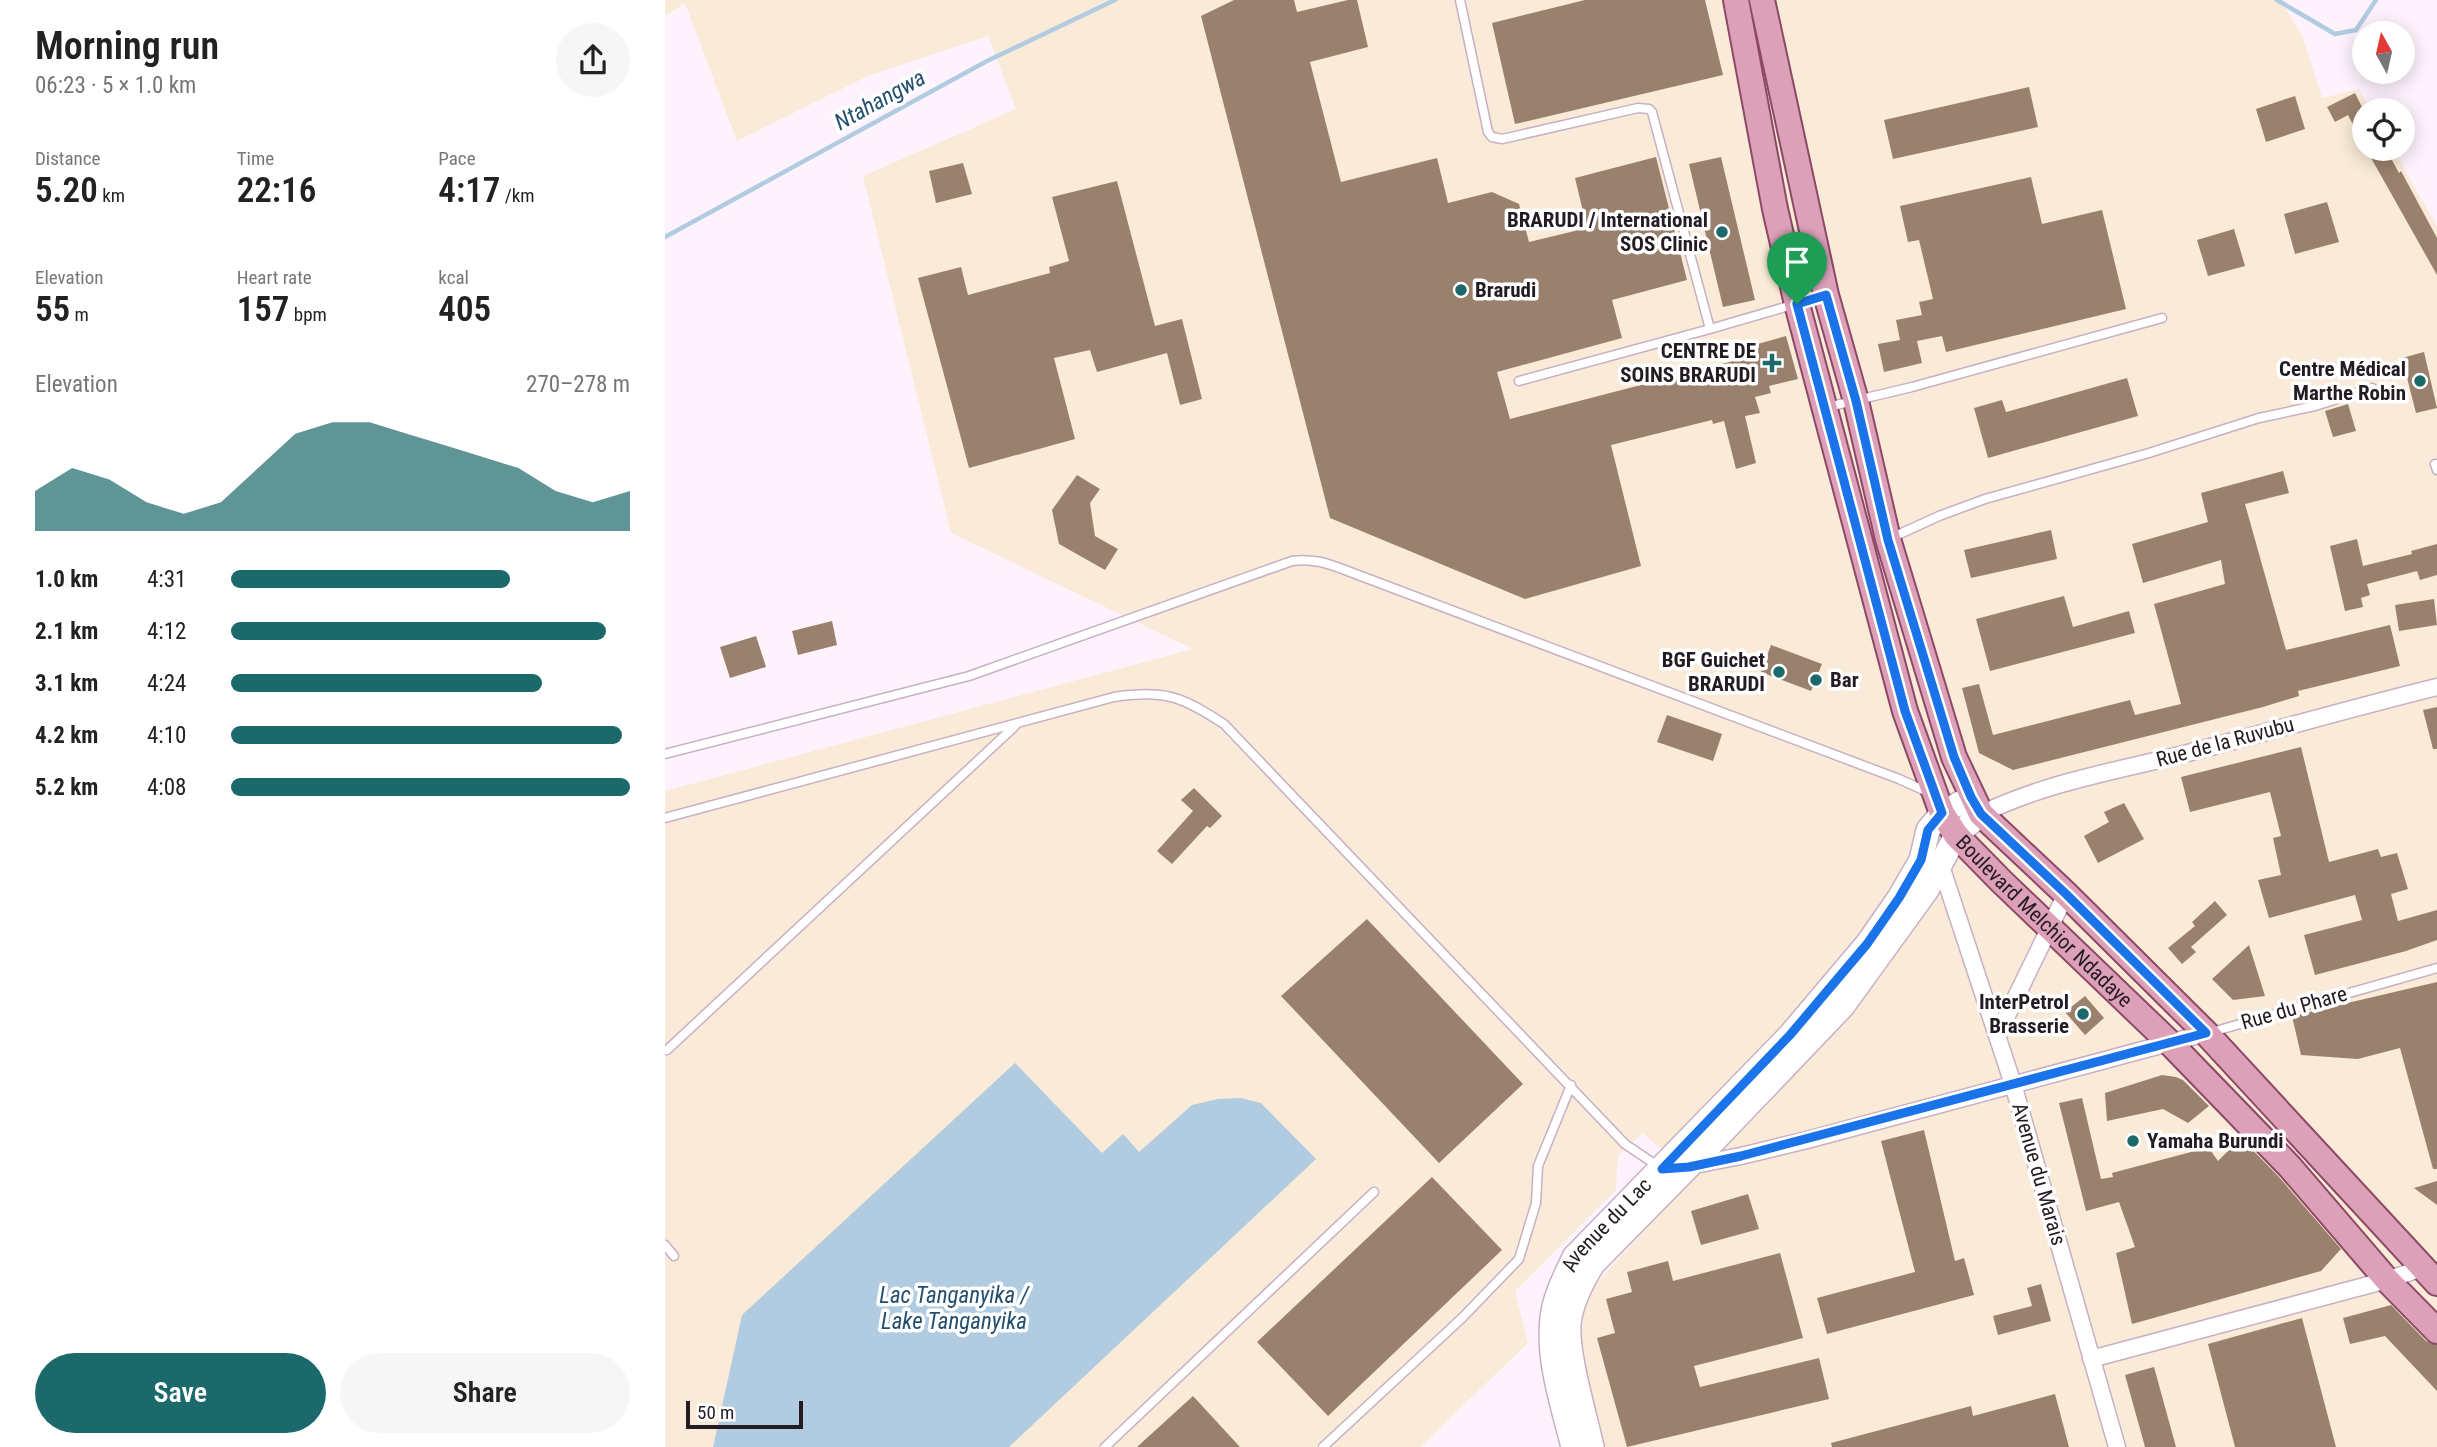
<!DOCTYPE html>
<html lang="en">
<head>
<meta charset="utf-8">
<style>
  body { margin:0; font-family:"Roboto Condensed",sans-serif; background:#f6f6f6; color:#222; height:100vh; display:flex; flex-direction:column; font-size:26px; white-space:nowrap }
  * { box-sizing:border-box; margin:0 }
  p { font-size:23px; color:#767676 }
  .icon { flex:none; width:38px; height:38px; fill:none; stroke:currentColor; stroke-width:2; stroke-linecap:round; stroke-linejoin:round }
  .map { position:relative; flex:1; overflow:hidden }
  .sheet { display:flex; flex-direction:column; background:#fff; width:665px }
  .sheet>* { flex:none }
  .needle { width:46px; rotate:352deg }
  .buttons { position:absolute; left:1687px; top:21px; display:grid; gap:14px }
  .buttons a { display:grid; place-items:center; width:63px; height:63px; border-radius:50%; background:#fff; box-shadow:0 4px 18px #0003; font-size:35px }
  .scale { position:absolute; left:21px; bottom:18px; width:117px; box-sizing:border-box; padding-left:7px; border:4px solid #241b23; border-top:0; font-size:19px; line-height:24px; white-space:nowrap; color:#241b23; -webkit-text-stroke:5px #fff; paint-order:stroke }
  .pin { position:absolute; display:grid; place-items:center; width:60px; height:60px; color:#fff; margin:-72px -30px; border-radius:50% 50% 50% 0; rotate:-45deg; box-shadow:0 0 7px #0007 }
  .pin .icon { rotate:45deg }
  .round { display:grid; place-items:center; flex:none; width:74px; height:74px; border-radius:37px; background:#f6f6f6 }
  .overview { display:flex; align-items:center; justify-content:space-between; height:119px; padding:0 35px }
  h1 { font-size:38px; font-weight:600; line-height:52px }
  .stats { display:grid; grid-template-columns:repeat(3,1fr); gap:10px; height:119px; padding:7px 35px }
  .stats div { display:grid; align-content:center }
  .stats b { font-size:35px; font-weight:600 }
  .stats small { font-size:19px; font-weight:400 }
  .stats p { font-size:19px }
  .chart { height:196px; padding:14px 35px }
  .chart p { display:flex; justify-content:space-between }
  .chart svg { width:100%; height:126px; margin-top:7px; fill:#1c696c; opacity:.7 }
  .button { display:flex; gap:14px; margin-top:auto; padding:14px 35px }
  .button a { flex:1; height:80px; border-radius:42px; background:#1c696c; color:#fff; font-size:28px; font-weight:600; line-height:80px; text-align:center }
  .button a+a { background:#f6f6f6; color:#222 }
  ul { padding:0 35px; list-style:none; font-size:23px }
  li { display:grid; grid-template-columns:112px 84px 1fr; align-items:center; height:52px }
  li i { height:18px; border-radius:9px; background:#1c696c }
  main { display:flex; flex:1; min-height:0 }
  .map>svg:first-child { display:block }
  .industrial { fill:#faebd8 }
  .water { fill:#b1cbe0 }
  .lines { fill:none; stroke-linecap:round; stroke-linejoin:round }
  .stream { stroke:#b1cbe0; stroke-width:4.5 }
  .building { fill:#99816d }
  .service-casing { stroke:#c8afc5; stroke-width:11 }
  .minor-casing { stroke:#c8afc5; stroke-width:19 }
  .secondary-casing { stroke:#c8afc5; stroke-width:26 }
  .primary-casing { stroke:#8d4866; stroke-width:28 }
  .service { stroke:#fff; stroke-width:8 }
  .minor { stroke:#fff; stroke-width:16 }
  .secondary { stroke:#fff; stroke-width:23 }
  .primary { stroke:#dca0b9; stroke-width:24 }
  .route-casing { stroke:#fff; stroke-width:14 }
  .route { stroke:#1a73e8; stroke-width:9 }
  .poi-dot { fill:#1c696c; stroke:#fff; stroke-width:2.5 }
  .labels { text-anchor:middle; dominant-baseline:central; stroke-width:7; stroke-linejoin:round; paint-order:stroke }
  .poi-label { font-size:21px; font-weight:bold; fill:#241b23; stroke:#fff; text-anchor:end }
  .street-label { font-size:21px; fill:#241b23; stroke:#fff }
  .water-label { font-size:23px; font-style:italic; fill:#254f6e; stroke:#fff }
</style>
</head>
<body>
<main>
<section class="sheet">
<div class="overview"><div><h1>Morning run</h1><p>06:23 · 5 × 1.0 km</p></div><a class="round"><svg class="icon" aria-label="share" viewBox="0 0 24 24"><path d="M12 15V3M7 8l5-5 5 5M5 13v7h14v-7"/></svg></a></div>
<div class="stats">
<div><p>Distance</p><b>5.20<small> km</small></b></div>
<div><p>Time</p><b>22:16</b></div>
<div><p>Pace</p><b>4:17<small> /km</small></b></div>
</div>
<div class="stats">
<div><p>Elevation</p><b>55<small> m</small></b></div>
<div><p>Heart rate</p><b>157<small> bpm</small></b></div>
<div><p>kcal</p><b>405</b></div>
</div>
<div class="chart"><p><span>Elevation</span>270–278 m</p>
<svg viewBox="0 0 160 44" preserveAspectRatio="none"><path d="M0 44V30L10 22L20 26L30 34L40 38L50 34L60 22L70 10L80 6L90 6L100 10L110 14L120 18L130 22L140 30L150 34L160 30V44z"/></svg>
</div>
<ul>
<li><b>1.0 km</b>4:31<i style="width:70%"></i></li>
<li><b>2.1 km</b>4:12<i style="width:94%"></i></li>
<li><b>3.1 km</b>4:24<i style="width:78%"></i></li>
<li><b>4.2 km</b>4:10<i style="width:98%"></i></li>
<li><b>5.2 km</b>4:08<i style="width:100%"></i></li>
</ul>
<div class="button"><a>Save</a><a>Share</a></div>
</section>
<div class="map">
<svg width="1772" height="1447" viewBox="0 0 1772 1447">
  <rect width="100%" height="100%" fill="#fef3fd"/>
  <path class="industrial" d="M0,0h1616l22,38 19,60 37,-9 12,21h-7v39h29l44,77v1221h-837l-21,-94 7,-58 106,-118 -49,-44 -25,22 -2,35 -101,101 13,52 -108,104h-411l306,-288 -123,-54 -53,47 -37,2 -360,161 -29,132h-48v-656l528,-142 -242,-116 -88,-357 153,-67 -28,-73 -120,40 -131,65 -52,-138 -20,13z"/>
  <path class="water" d="M350,1063l87,90 21,-19 16,18 53,-47 26,-6 23,-1 20,5 55,56 -307,288h-296l29,-132z"/>
  <g class="lines">
    <path class="stream" d="M1612,0l58,34 21,-4 20,-30
      M0,237l322,-176 128,-61"/>
  </g>
  <path class="building" d="M569,0h60l3,12 51,-12h9l11,47 -58,15 31,120 96,-24 11,45 44,-11 27,12 10,38 58,-14 -12,-50 81,-21 31,123 -75,20 10,38 -125,34 13,47 239,-62 -2,-10 39,-11 12,43 -29,7 2,7 -16,4 5,16 -15,3 11,47 -20,6 -12,-48 -11,3 -1,-4 -101,25 30,121 -116,33 -195,-81 -129,-502z
    M920,0h120l18,75 -208,49 -23,-101z
    M1364,87l9,40 -145,32 -9,-39z
    M1690,93l9,18v35l-16,-31 -13,7 -8,-15z
    M1630,96l10,33 -39,13 -10,-33z
    M1701,149h20l13,24 2,-2 36,67v37z
    M1056,157l34,143 -32,7 -34,-143z
    M298,163l9,31 -36,9 -7,-32z
    M1366,177l11,47 60,-14 24,99 -180,43 -4,-16 -25,5 5,22 -38,9 -6,-28 22,-4 -4,-20 26,-5 -3,-13 14,-3 -14,-59 -11,2 -8,-36z
    M452,181l38,145 27,-7 20,80 -22,6 -13,-52 -70,19 -7,-22 -36,8 21,81 -106,29 -51,-190 43,-11 7,28 82,-22 -1,-6 20,-6 -17,-64z
    M1662,202l12,40 -44,12 -11,-40z
    M1569,229l11,37 -37,10 -11,-36z
    M1759,352l13,56 -21,5 -14,-55z
    M1462,378l11,38 -150,42 -14,-50 28,-8 4,12z
    M1683,404l8,27 -23,6 -8,-26z
    M1618,471l6,22 -44,11 41,146 104,-25 10,41 -102,25 1,5 -36,11 -250,63 -34,-17 -17,-65 17,-4 14,51 137,-35 5,15 46,-11 -27,-100 71,-20 -4,-24 -78,23 -11,-39 76,-22 -7,-29z
    M412,475l23,14 -10,14 5,33 23,13 -13,21 -46,-26 -7,-34z
    M1386,530l6,29 -86,19 -7,-28z
    M1692,539l6,27 49,-12 -1,-3 26,-7v31l-17,5 -3,-9 -50,13 3,11 -9,3 2,9 -18,4 -15,-65z
    M1399,596l9,31 56,-16 6,22 -145,38 -14,-52z
    M1769,599l3,26 -38,6 -4,-26z
    M167,621l5,24 -39,10 -6,-24z
    M91,636l10,31 -36,11 -10,-31z
    M1106,645l51,19 -11,27 -50,-19z
    M1772,707v42h-4l-10,-39z
    M1002,715l55,19 -9,27 -56,-19z
    M1636,747l28,115 49,-13 3,8 16,-4 11,36 -17,5 7,27 39,-11v30l-31,11 -91,24 -11,-40 58,-15 -7,-25 -86,23 -11,-38 23,-5 -8,-37 8,-2 -11,-44 -80,20 -9,-35z
    M529,788l28,28 -12,12 -3,-2 -35,38 -15,-13 36,-40 -12,-11z
    M1459,803l20,36 -46,24 -14,-27 25,-14 -5,-10z
    M1550,901l12,14 -36,32 5,5 -14,12 -14,-16 27,-22 -3,-4z
    M702,919l156,165 -84,79 -158,-167z
    M1584,945l16,51 -32,4 -21,-21z
    M1772,982v187h-4l-33,-121 -42,11 -57,-4 -9,-39z
    M1420,996l19,22 -19,17 -20,-23z
    M1497,1075l14,2 7,3 26,26 -21,17 -25,-14 -56,12 -2,-28z
    M1417,1098l19,81 12,-2 -1,-4 79,-21 13,-11 14,20 23,-23 38,39 62,72 -20,22 -189,53 -16,-71 19,-6 -16,-45 -33,9 -27,-108z
    M1259,1130l31,131 9,-3 10,37 -147,39 -10,-36 98,-26 -34,-131z
    M767,1177l70,73 -174,166 -71,-74z
    M1772,1181v24l-23,-17z
    M1083,1194l11,35 -58,16 -10,-34z
    M1115,1253l23,85 -109,28 6,21 119,-29 10,41 -202,48 -30,-109 18,-5 -9,-34 26,-7 -5,-20 41,-11 5,20z
    M1376,1284l10,37 -53,14 -5,-19 39,-10 -5,-18z
    M1726,1305l35,36 11,4v46l-52,-55 -35,8 -7,-26z
    M1637,1318l34,129h-101l-27,-103z
    M1489,1367l22,80h-31l-20,-72z
    M1390,1394l14,53h-237l-1,-4 140,-37 2,10z
    M528,1396l47,51h-103z"/>
  <g class="lines">
    <g class="service-casing">
      <path id="service" d="M795,0l28,132 4,5 10,2 136,-31 11,1 3,3 58,217 113,-33
        M854,381l191,-52
        M1163,407l84,-20 250,-69
        M1770,464l2,6
        M1226,538l48,-22 46,-17 164,-46 110,-35 56,-12 57,-18
        M0,754l304,-78 323,-115c20,-3 35,2 53,9l554,209 31,14
        M0,818l449,-121c50,-8 69,0 110,27l401,420 34,23
        M1547,1032l225,-64
        M2,1050l348,-324
        M0,1245l9,11
        M440,1447l269,-255
        M658,1447l139,-129 57,-59 17,-56 2,-37 33,-81"/>
    </g>
    <g class="minor-casing">
      <path id="minor" d="M1316,814c65,-31 129,-42 199,-59 86,-22 171,-47 257,-68
        M1275,863l73,221 104,363
        M1333,1034l68,-140
        M1024,1166l52,-10 66,-16 399,-107
        M1426,1359l296,-79 35,-12"/>
    </g>
    <g class="secondary-casing">
      <g id="secondary">
        <path id="s1" d="M908,1447c-10,-41 -26,-86 -21,-129 2,-21 13,-41 22,-61l216,-222 77,-91 32,-46 22,-38 7,-30 14,-17 29,-16"/>
        <path d="M927,1447c-7,-33 -25,-91 -23,-123 2,-21 13,-42 24,-60l123,-125 127,-133 84,-116 29,-55 25,-21"/>
      </g>
    </g>
    <g class="primary-casing">
      <g id="primary">
        <path id="s2" d="M1071,0l39,209 22,95 108,407 37,102 14,22 45,46 169,162 120,124 97,113 50,51"/>
        <path d="M1097,0l64,295 30,106 32,138 66,218 27,57 85,80 140,139 231,250"/>
      </g>
    </g>
    <use href="#service" class="service"/>
    <use href="#minor" class="minor"/>
    <use href="#secondary" class="secondary"/>
    <use href="#primary" class="primary"/>
  </g>
  <g class="lines">
    <g class="route-casing">
      <path id="route" d="M1161,295l30,106 32,139 66,217 17,40 10,17 85,80 140,139 -465,123 -52,11 -27,2 128,-134 77,-91 32,-46 22,-38 7,-30 14,-17 -37,-102 -108,-407z"/>
    </g>
    <use href="#route" class="route"/>
  </g>
  <g class="poi-dot">
    <circle cx="1057" cy="232" r="7"/>
    <circle cx="796" cy="290" r="7"/>
    <path d="M1103.5 352.5h7v7h7v7h-7v7h-7v-7h-7v-7h7z"/>
    <circle cx="1755" cy="381" r="7"/>
    <circle cx="1114" cy="672" r="7"/>
    <circle cx="1151" cy="680" r="7"/>
    <circle cx="1418" cy="1014" r="7"/>
    <circle cx="1468" cy="1141" r="7"/>
  </g>
  <g class="labels">
    <g class="poi-label">
      <text x="1043" y="220">BRARUDI / International<tspan x="1043" dy="24">SOS Clinic</tspan></text>
      <text x="810" y="290" text-anchor="start">Brarudi</text>
      <text x="1091" y="351">CENTRE DE<tspan x="1091" dy="24">SOINS BRARUDI</tspan></text>
      <text x="1741" y="369">Centre Médical<tspan x="1741" dy="24">Marthe Robin</tspan></text>
      <text x="1100" y="660">BGF Guichet<tspan x="1100" dy="24">BRARUDI</tspan></text>
      <text x="1165" y="680" text-anchor="start">Bar</text>
      <text x="1404" y="1002">InterPetrol<tspan x="1404" dy="24">Brasserie</tspan></text>
      <text x="1482" y="1141" text-anchor="start">Yamaha Burundi</text>
    </g>
    <g class="street-label">
      <text transform="translate(1560 742) rotate(-15)">Rue de la Ruvubu</text>
      <text stroke="none"><textPath href="#s2" startOffset="989">Boulevard Melchior Ndadaye</textPath></text>
      <text transform="translate(1629 1008) rotate(-16)">Rue du Phare</text>
      <text transform="translate(1374 1174) rotate(74)">Avenue du Marais</text>
      <text stroke="none"><textPath href="#s1" startOffset="242">Avenue du Lac</textPath></text>
    </g>
    <g class="water-label">
      <text transform="translate(215 100) rotate(-29)">Ntahangwa</text>
      <text x="289" y="1295">Lac Tanganyika /<tspan x="289" dy="26">Lake Tanganyika</tspan></text>
    </g>
  </g>
</svg>
<div class="buttons">
<a><svg class="needle" viewBox="-14 -14 28 28"><path d="M0-13l5 13h-10z" fill="#e53935"/><path d="M0 13l5-13h-10z" fill="#767676"/></svg></a>
<a><svg class="icon" aria-label="locate" viewBox="0 0 24 24"><circle cx="12" cy="12" r="6"/><path d="M12 2v4M12 18v4M2 12h4M18 12h4"/></svg></a>
</div>
<div class="scale">50 m</div>
<div class="pin" style="left:1132px;top:304px;background:#1e9e55"><svg class="icon" aria-label="arrive" viewBox="0 0 24 24"><path d="M6 21V4h12l-3 4 3 4H6"/></svg></div>
</div>
</main>
</body>
</html>
